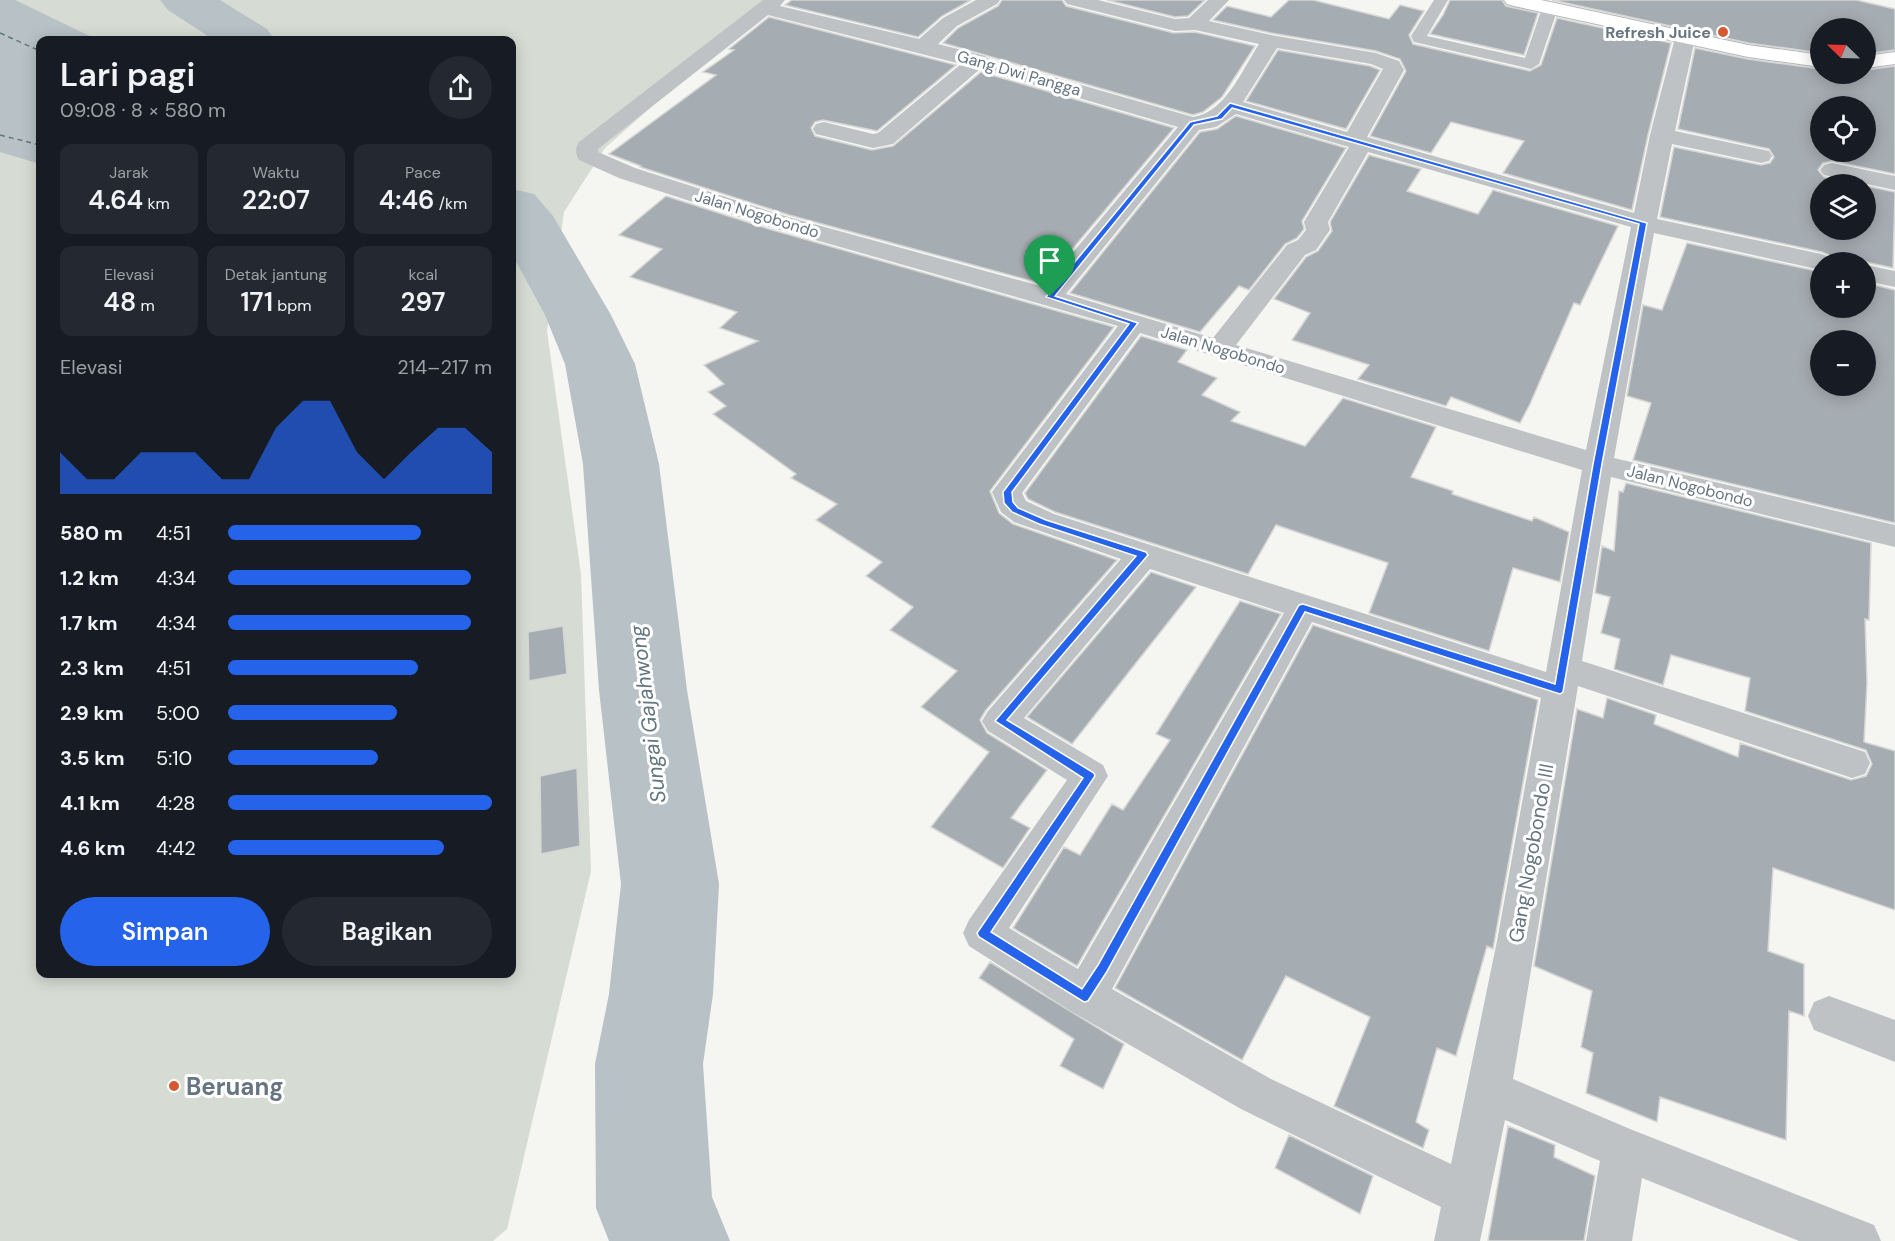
<!DOCTYPE html>
<html lang="id">
<head>
<meta charset="utf-8">
<style>
  body { margin:0; font-family:"DM Sans",sans-serif; background:#242831; color:#f1f3f6; height:100vh; display:flex; flex-direction:column; font-size:22px; white-space:nowrap }
  * { box-sizing:border-box; margin:0 }
  p { font-size:20px; color:#9ea1a6 }
  .icon { flex:none; width:33px; height:33px; fill:none; stroke:currentColor; stroke-width:2; stroke-linecap:round; stroke-linejoin:round }
  .map { position:relative; flex:1; overflow:hidden }
  .details { position:absolute; left:36px; top:36px; width:480px; height:942px; display:flex; flex-direction:column; background:#171b24; border-radius:12px; box-shadow:0 3px 15px #0003 }
  .details>* { flex:none }
  .needle { width:39px; rotate:293deg }
  .controls { position:absolute; left:1810px; top:18px; display:grid; gap:12px }
  .controls a { display:grid; place-items:center; width:66px; height:66px; border-radius:50%; background:#171b24; box-shadow:0 3px 15px #0003; font-size:30px }
  .pin { position:absolute; display:grid; place-items:center; width:51px; height:51px; color:#fff; margin:-62px -26px; border-radius:50% 50% 50% 0; rotate:-45deg; box-shadow:0 0 6px #0007 }
  .pin .icon { rotate:45deg }
  .round { display:grid; place-items:center; flex:none; width:63px; height:63px; border-radius:32px; background:#242831 }
  .headline { display:flex; align-items:center; justify-content:space-between; height:102px; padding:0 24px }
  h1 { font-size:33px; font-weight:600; line-height:45px }
  .figures { display:grid; grid-template-columns:repeat(3,1fr); gap:9px; height:102px; padding:6px 24px }
  .figures div { display:grid; align-content:center; border-radius:12px; background:#242831; text-align:center }
  .figures b { font-size:26px; font-weight:600 }
  .figures small { font-size:16px; font-weight:400 }
  .figures p { font-size:16px }
  .chart { height:168px; padding:12px 24px }
  .chart p { display:flex; justify-content:space-between }
  .chart svg { width:100%; height:108px; margin-top:6px; fill:#2563eb; opacity:.7 }
  .cta { display:flex; gap:12px; margin-top:auto; padding:12px 24px }
  .cta a { flex:1; height:69px; border-radius:36px; background:#2563eb; color:#fff; font-size:24px; font-weight:600; line-height:69px; text-align:center }
  .cta a+a { background:#242831; color:#f1f3f6 }
  ul { padding:0 24px; list-style:none; font-size:20px }
  li { display:grid; grid-template-columns:96px 72px 1fr; align-items:center; height:45px }
  li i { height:15px; border-radius:8px; background:#2563eb }
  .map>svg:first-child { display:block }
  .green { fill:#d6dbd3; fill-rule:evenodd }
  .water { fill:#b7c1c6 }
  .lines { fill:none; stroke-linecap:round; stroke-linejoin:round }
  .river { fill:#b7c1c6; fill-rule:evenodd }
  .ferry { stroke:#62767d; stroke-width:1.5; stroke-dasharray:5 4; stroke-linecap:butt }
  .building { fill:#a6adb2; stroke:#d6d6d4; stroke-width:1.5; fill-rule:evenodd }
  .secondary-casing { stroke:#b1b6b9; stroke-width:2 }
  .lane { fill:#bec2c5; fill-rule:evenodd }
  .street { fill:#bec2c5; fill-rule:evenodd }
  .secondary { fill:#fff; fill-rule:evenodd }
  .route { fill:#2563eb; stroke:#fff; stroke-width:1.5; fill-rule:evenodd }
  .poi-dot { fill:#d45933; stroke:#fff; stroke-width:2 }
  .labels { text-anchor:middle; dominant-baseline:central; stroke-width:6; stroke-linejoin:round; paint-order:stroke }
  .far-poi-label { font-size:16px; font-weight:bold; fill:#667580; stroke:#fff; text-anchor:end }
  .far-street-label { font-size:16px; fill:#667580; stroke:#fff }
  .street-label { font-size:20px; fill:#667580; stroke:#fff }
  .water-label { font-size:21px; font-style:italic; fill:#62767d; stroke:#fff }
  .near-poi-label { font-size:24px; font-weight:bold; fill:#667580; stroke:#fff; text-anchor:start }
</style>
</head>
<body>
<div class="map">
<svg width="1895" height="1241" viewBox="0 0 1895 1241">
  <rect width="100%" height="100%" fill="#f5f5f2"/>
  <path class="green" d="M0,0h772l-167,148 -41,64 -17,119 34,243 10,297 -84,358 -14,12h-493zM40,40h472v934h-472z"/>
  <path class="water" d="M0,0h15l83,40h-58v124l-40,-12z"/>
  <g class="lines">
    <path class="river" d="M160,0h60l47,29 8,11h-61l-46,-30z
      M512,189l22,5 19,22 58,99 24,49 24,100 28,226 32,194 -6,110 -10,70 9,133 18,44h-121l-13,-33 -1,-144 14,-70 12,-110 -22,-194 -16,-226 -18,-100 -20,-49 -33,-61z"/>
    <path class="ferry" d="M0,33l40,18
      M0,135l40,10"/>
  </g>
  <path class="building" d="M792,0h179l-29,16 -24,21 -133,-32z
    M1002,0h60l4,6 108,27 21,-1 60,14 -33,51 -19,15 -10,3 -250,-72 15,-15 40,-22z
    M1107,0h98l-17,16 -13,1z
    M1289,0h24l76,19 11,-14 24,6 -15,24 4,9 117,27 11,-6 16,-47 114,25 -23,92 -16,75 -129,-37 21,-32 -73,-19 -20,31 -61,-17 36,-65 -6,-12 -24,-8 -105,-18 -58,-13 14,-14 44,11z
    M1450,0h52l4,6 32,7 -14,42 -94,-21 13,-19z
    M1552,0h304l39,9v41l-29,4v-26h-45v25l-73,-10z
    M769,17l187,48 -79,66 -54,-11 -8,2 -4,6 4,8 57,14 21,-4 88,-74 193,56 -131,156 -254,-69 -149,-48 1,-1 -32,-12 107,-79 -13,-3 31,-22 -5,-1z
    M1695,48l53,11 73,10v5h45v-4l29,-4v108l-63,-13 -9,2 -5,7 6,7 34,7h-37v46h45v-44l29,6 -2,76 -27,-6h-30l-4,-6 -10,-4 -162,-35 14,-70 87,18 9,-2 4,-6 -5,-8 -91,-20zM1821,106h45v46h-45z
    M1278,50l92,16 10,4 -34,59 -100,-28z
    M1236,116l110,32 -44,73 2,8 -7,9 -12,6 -36,46 -10,-4 -39,46 -130,-39 130,-161 17,-3z
    M1369,155l52,14 -14,22 71,23 15,-24 125,36 -38,79 -6,-2 -44,101 -10,19 -69,-26 -5,9 -88,-27 11,-14 -77,-25 18,-27 -36,-14 32,-42 12,-6 14,-20 -2,-9z
    M666,196l103,33 345,98 -124,164 9,22 14,11 104,36 -131,150 -6,10 7,13 60,37 -36,48 19,10 -27,40 -72,-41 58,-75 -68,-45 36,-36 -67,-41 23,-23 -47,-31 16,-14 -66,-42 21,-16 -46,-26 5,-4 -83,-60 13,-8 -18,-14 16,-8 -20,-19 54,-24 -38,-13 17,-16 -107,-35 32,-28 -43,-14z
    M1687,243l134,29v36h45v-25l29,7v233l-262,-63 18,-57 -24,-7 16,-91 19,5zM1821,340h45v46h-45z
    M1141,336l46,14 -9,12 39,16 -15,17 38,17 -9,9 74,25 38,-48 93,29 -25,50 42,14 -1,3 80,27 2,-4 35,15 -9,50 -47,-14 -24,83 -120,-38 19,-50 -112,-38 -28,49 -193,-62 -27,-13 -3,-6z
    M1626,483l245,60 -2,77 -4,-1 2,64 -3,59 31,9v159l-122,-42 -5,83 36,13v52l-15,-5 -3,129 -126,-43 -3,25 -71,-29 7,-40 -12,-6 11,-56 -58,-25 43,-257 26,9 4,-20 49,17 -2,9 84,33 2,-14 111,37 15,-4 6,-12 -6,-14 -121,-39 5,-33 -79,-23 -8,30 -49,-16 6,-30 -19,-6 9,-36 -15,-4 7,-47 12,5 5,-60 4,1z
    M1151,572l45,15 -124,157 -45,-27z
    M1240,601l41,13 -204,352 -64,-38 51,-81 16,8 32,-51 11,6 47,-70 -14,-6z
    M1313,625l225,75 -45,249 -6,-3 -31,110 -19,-8 -21,74 13,8 -6,18 -89,-42 36,-89 -84,-41 -44,84 -127,-72z
    M563,626l4,48 -38,7 -1,-49z
    M577,768l3,78 -39,8 -1,-78z
    M990,962l134,82 -21,45 -43,-23 14,-27 -95,-61z
    M1508,1126l47,19 -1,12 41,19 -11,65h-96z
    M1289,1135l84,41 -13,38 -85,-46z"/>
  <g class="lines">
    <g class="secondary-casing">
      <path id="secondary" d="M1504,0h37l207,45 73,10v12l-73,-10 -234,-51 -7,-2z
        M1895,52v12l-29,4v-12z"/>
    </g>
    <path class="lane" d="M1434,0h14l-21,36 98,22 17,-50 8,-5 8,5 -19,56 -8,5 -117,-27 -3,-6z"/>
    <path class="street" d="M763,0h22l-5,6 139,33 24,-21 33,-18h24l-3,4 -40,22 -19,18 47,12 2,2 206,59c32,-4 49,-47 66,-73l-64,-14 -20,1 -108,-27 -3,-4h34l77,19 14,-1 19,-18h21l-20,21 62,14 105,18 23,8 5,9 -37,67 267,76 16,-78 25,-97 3,-4h14l3,4 -20,93 94,20 3,5 -3,5 -8,2 -89,-19 -15,75 164,35 9,3 4,5h-13v8l-167,-37 -40,225 281,67v22l-284,-70 -29,184 283,91 5,11 -5,11 -13,4 -274,-92 -65,393 117,50 244,96 7,16h-82l-157,-63 -10,63h-46l14,-80 -95,-41 -25,121h-46l7,-34 -200,-98 -172,-99 -100,-64 -6,-13 6,-13 98,-140 -79,-49 -6,-10 6,-10 133,-152 -107,-37 -13,-10 -9,-20 126,-166 -348,-99 -151,-49 -40,-18c-4,-7 -4,-11 0,-18zM768,15l193,49 -83,69 -5,1 -49,-12 -8,2 -3,5 3,5 57,14 20,-4 87,-75 198,58 -134,160 -256,-70 -153,-49 -37,-16v-3zM1277,48l94,16 12,5 -36,63 -104,-30zM1236,114l113,33 -45,75 2,8 -8,10 -11,5 -74,93 -147,-44 133,-164 17,-3zM1368,152l263,75 -45,223 -350,-105 69,-90 11,-5 14,-20 -2,-8zM1140,333l442,137 -36,202 -492,-158 -28,-13 -4,-8zM1150,569l134,44 -206,356 -69,-41 99,-152 -5,-11 -79,-47zM1312,622l229,76 -44,243 -46,223 -180,-85 -159,-90z
      M1832,163l63,13v14l-71,-15 -4,-5 4,-5z
      M1866,265l29,6v16l-29,-6z
      M1829,996l66,24v42l-81,-32 -6,-14 6,-14z"/>
    <use href="#secondary" class="secondary"/>
  </g>
  <path class="route" d="M1230,103l417,120 -45,241 -39,228 -3,2 -255,-82 -199,361 -18,28 -4,1 -105,-65 -2,-4 106,-155 -88,-57 141,-165 -97,-32 -27,-12 -8,-9 -1,-11 126,-168 -83,-27 144,-175 27,-6zM1232,108l407,116 -46,240 -38,220 -252,-80 -4,1 -201,360 -16,24 -91,-57 104,-156 -1,-3 -87,-53 141,-165 -2,-3 -100,-32 -28,-12 -5,-6 -1,-10 126,-169 -83,-27 139,-171 28,-6z"/>
  <g class="poi-dot">
    <circle cx="1723" cy="32" r="6"/>
    <circle cx="174" cy="1086" r="6"/>
  </g>
  <g class="labels">
    <g class="far-poi-label">
      <text x="1711" y="32">Refresh Juice</text>
    </g>
    <g class="far-street-label">
      <text transform="translate(1019 73) rotate(16)">Gang Dwi Pangga</text>
      <text transform="translate(757 214) rotate(17)">Jalan Nogobondo</text>
      <text transform="translate(1223 350) rotate(17)">Jalan Nogobondo</text>
      <text transform="translate(1690 486) rotate(14)">Jalan Nogobondo</text>
    </g>
    <g class="street-label">
      <text transform="translate(1531 853) rotate(-80)">Gang Nogobondo III</text>
    </g>
    <g class="water-label">
      <text transform="translate(648 714) rotate(-97)">Sungai Gajahwong</text>
    </g>
    <g class="near-poi-label">
      <text x="186" y="1086">Beruang</text>
    </g>
  </g>
</svg>
<div class="controls">
<a><svg class="needle" viewBox="-14 -14 28 28"><path d="M0-13l5 13h-10z" fill="#e53935"/><path d="M0 13l5-13h-10z" fill="#9ea1a6"/></svg></a>
<a><svg class="icon" aria-label="locate" viewBox="0 0 24 24"><circle cx="12" cy="12" r="6"/><path d="M12 2v4M12 18v4M2 12h4M18 12h4"/></svg></a>
<a><svg class="icon" aria-label="layers" viewBox="0 0 24 24"><path d="M12 4l9 5-9 5-9-5zM3 14l9 5 9-5"/></svg></a>
<a>+</a>
<a>−</a>
</div>
<div class="pin" style="left:1050px;top:297px;background:#1e9e55"><svg class="icon" aria-label="arrive" viewBox="0 0 24 24"><path d="M6 21V4h12l-3 4 3 4H6"/></svg></div>
<section class="details">
<div class="headline"><div><h1>Lari pagi</h1><p>09:08 · 8 × 580 m</p></div><a class="round"><svg class="icon" aria-label="share" viewBox="0 0 24 24"><path d="M12 15V3M7 8l5-5 5 5M5 13v7h14v-7"/></svg></a></div>
<div class="figures">
<div><p>Jarak</p><b>4.64<small> km</small></b></div>
<div><p>Waktu</p><b>22:07</b></div>
<div><p>Pace</p><b>4:46<small> /km</small></b></div>
</div>
<div class="figures">
<div><p>Elevasi</p><b>48<small> m</small></b></div>
<div><p>Detak jantung</p><b>171<small> bpm</small></b></div>
<div><p>kcal</p><b>297</b></div>
</div>
<div class="chart"><p><span>Elevasi</span>214–217 m</p>
<svg viewBox="0 0 160 44" preserveAspectRatio="none"><path d="M0 44V27L10 38L20 38L30 27L40 27L50 27L60 38L70 38L80 17L90 6L100 6L110 27L120 38L130 27L140 17L150 17L160 27V44z"/></svg>
</div>
<ul>
<li><b>580 m</b>4:51<i style="width:73%"></i></li>
<li><b>1.2 km</b>4:34<i style="width:92%"></i></li>
<li><b>1.7 km</b>4:34<i style="width:92%"></i></li>
<li><b>2.3 km</b>4:51<i style="width:72%"></i></li>
<li><b>2.9 km</b>5:00<i style="width:64%"></i></li>
<li><b>3.5 km</b>5:10<i style="width:57%"></i></li>
<li><b>4.1 km</b>4:28<i style="width:100%"></i></li>
<li><b>4.6 km</b>4:42<i style="width:82%"></i></li>
</ul>
<div class="cta"><a>Simpan</a><a>Bagikan</a></div>
</section>
</div>
</body>
</html>
